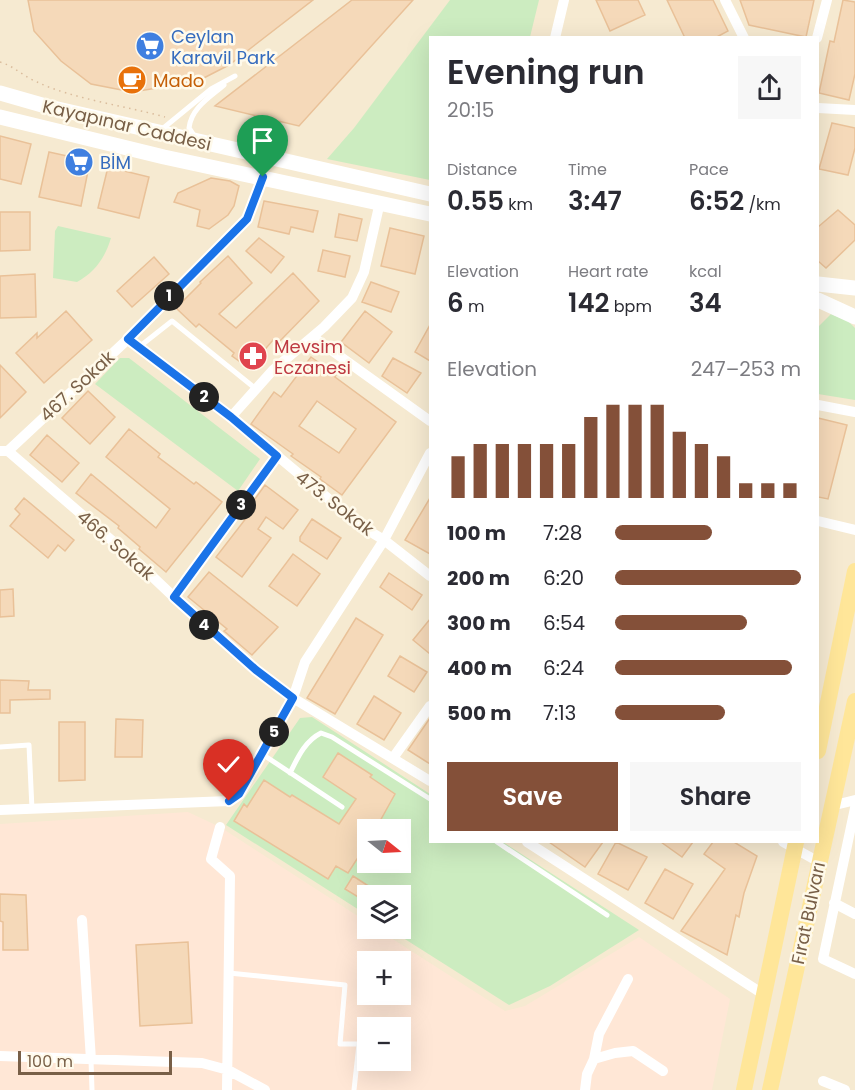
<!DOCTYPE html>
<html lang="en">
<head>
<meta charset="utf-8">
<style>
  body { margin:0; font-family:Poppins,sans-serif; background:#f7f7f7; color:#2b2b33; height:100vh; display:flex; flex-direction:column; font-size:22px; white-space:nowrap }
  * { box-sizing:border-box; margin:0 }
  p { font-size:20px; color:#7c7c81 }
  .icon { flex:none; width:33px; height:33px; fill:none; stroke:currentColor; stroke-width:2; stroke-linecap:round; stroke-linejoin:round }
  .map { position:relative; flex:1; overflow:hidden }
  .details { position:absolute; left:429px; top:36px; width:390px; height:807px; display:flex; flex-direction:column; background:#fff; border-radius:0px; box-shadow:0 6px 24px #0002 }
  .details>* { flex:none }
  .needle { width:39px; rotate:108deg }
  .controls { position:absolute; left:357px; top:819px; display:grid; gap:12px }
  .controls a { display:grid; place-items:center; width:54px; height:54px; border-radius:0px; background:#fff; box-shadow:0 6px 24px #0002; font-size:30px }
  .scale { position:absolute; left:18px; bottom:15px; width:154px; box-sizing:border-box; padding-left:6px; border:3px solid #785f47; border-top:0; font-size:16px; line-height:21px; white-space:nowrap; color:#785f47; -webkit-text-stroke:4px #fffaeb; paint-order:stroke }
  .pin { position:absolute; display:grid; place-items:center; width:51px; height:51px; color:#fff; margin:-62px -26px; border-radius:50% 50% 50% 0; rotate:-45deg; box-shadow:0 0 6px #0007 }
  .pin .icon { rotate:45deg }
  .km { position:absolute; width:30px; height:30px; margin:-15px; border-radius:50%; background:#222; color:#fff; font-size:16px; line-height:30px; text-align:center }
  .round { display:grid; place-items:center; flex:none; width:63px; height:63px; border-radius:0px; background:#f7f7f7 }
  .head { display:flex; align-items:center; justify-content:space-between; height:102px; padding:0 18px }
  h1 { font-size:33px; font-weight:600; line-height:45px }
  .metrics { display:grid; grid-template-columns:repeat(3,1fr); gap:9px; height:102px; padding:6px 18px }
  .metrics div { display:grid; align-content:center }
  .metrics b { font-size:26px; font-weight:600 }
  .metrics small { font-size:16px; font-weight:400 }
  .metrics p { font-size:16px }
  .chart { height:168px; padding:12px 18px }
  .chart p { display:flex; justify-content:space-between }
  .chart svg { width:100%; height:108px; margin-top:6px; stroke:#845039; stroke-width:6 }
  .cta { display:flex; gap:12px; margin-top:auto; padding:12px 18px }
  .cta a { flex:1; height:69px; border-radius:0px; background:#845039; color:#fff; font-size:24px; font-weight:600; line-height:69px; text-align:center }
  .cta a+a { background:#f7f7f7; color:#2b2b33 }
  ul { padding:0 18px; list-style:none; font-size:20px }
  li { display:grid; grid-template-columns:96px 72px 1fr; align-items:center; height:45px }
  li i { height:15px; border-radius:8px; background:#845039 }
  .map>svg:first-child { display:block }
  .residential { fill:#f6ead1; fill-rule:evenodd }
  .commercial { fill:#ffe7d6; fill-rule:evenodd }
  .green { fill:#ccecc0; fill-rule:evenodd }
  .building { fill:#f5d9b9; stroke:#e9c198; stroke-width:1.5; fill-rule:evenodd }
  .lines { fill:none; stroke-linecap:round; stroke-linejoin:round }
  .path { stroke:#dabc9c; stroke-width:1.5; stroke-dasharray:1.5 4.5; stroke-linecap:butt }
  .service { stroke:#fff; stroke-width:5 }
  .minor { stroke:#fff; stroke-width:10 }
  .secondary { stroke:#fff; stroke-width:15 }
  .primary { stroke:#ffe699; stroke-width:16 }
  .route-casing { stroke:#fff; stroke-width:12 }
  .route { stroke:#1a73e8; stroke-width:8 }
  .labels { text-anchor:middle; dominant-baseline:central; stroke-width:5; stroke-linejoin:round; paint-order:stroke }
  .shop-label { font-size:18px; fill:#366cbe; stroke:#fffaeb; text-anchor:start }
  .food-label { font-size:18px; fill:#c56008; stroke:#fffaeb; text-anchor:start }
  .street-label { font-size:18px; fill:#785f47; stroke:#fffaeb }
  .health-label { font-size:18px; fill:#be3a42; stroke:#fffaeb; text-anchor:start }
</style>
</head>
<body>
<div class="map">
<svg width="855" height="1090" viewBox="0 0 855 1090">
  <rect width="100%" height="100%" fill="#fef7e3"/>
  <path class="residential" d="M0,0h855v1090h-855zM430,38h388v804h-388zM368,830h32v32h-32zM368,896h32v32h-32zM368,962h32v32h-32zM368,1028h32v32h-32z"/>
  <path class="commercial" d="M188,812l32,15 147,95 1,6 9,1 128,82 20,-5 114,-69 91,62 -18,91h-712v-266zM368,962h32v32h-32zM368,1028h32v32h-32z"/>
  <path class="green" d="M450,0h89l-9,37 -100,1v142l-103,-21 27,-31z
    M58,226l53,12c-6,20 -16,34 -34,44l-24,-4 2,-47z
    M831,314l17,7 7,7v72l-37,-6v-67z
    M120,358h9l131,101 -22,32 -143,-107z
    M312,717l118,77v48h73l136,88 -89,56 -41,19 -120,-76 11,-1v-32h-32l-1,19 -141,-90 74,-107zM368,830h32v32h-32z"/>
  <path class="building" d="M28,0h285l-84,65 -33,17 -64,10 -41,-8 -30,-23 -27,-30z
    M352,0h61l-114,126 -84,-20z
    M596,0h42l7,15 -35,16z
    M667,0h46l15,31 -13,7h-30z
    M740,0h74l-8,37 -57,-12z
    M843,0l12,2v72l-6,26 -30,-7 11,-52 4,1z
    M832,123l23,5v20l-7,27 -29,-6z
    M0,136l31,8 -10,40 -21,-5z
    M49,152l41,9 -9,45 -42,-9z
    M108,167l41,10 -10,41 -41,-10z
    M211,178l19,3 9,5 -5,20 -6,9 -19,14 -12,-3 3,-16 -26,-8 4,-9z
    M264,201l54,10 -5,21 -22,-5 -2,7 -31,-7z
    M838,210l17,15v15l-29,28 -8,-7v-34z
    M0,212h30v38l-30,1z
    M339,214l23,5 -5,22 -22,-4z
    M390,228l34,8 -9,38 -34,-8z
    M259,238l25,19 -13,16 -25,-22z
    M323,250l27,6 -5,21 -27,-6z
    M228,256l24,27 -33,31 17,14 57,-55 26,28 -42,43 -4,-4 -24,28 -17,-12 2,-3 -35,-29 -3,3 -20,-19 25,-25 -1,-1z
    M154,257l15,17 -37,33 -15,-16z
    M35,274l1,43 -36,1v-42z
    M371,282l28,10 -8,20 -29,-10z
    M66,311l26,29 -48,43 -28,-30 21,-20v5z
    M365,311l27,21 -23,31 -28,-21z
    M430,325v36l-15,-9z
    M311,357l25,18 -1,2 61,45 -54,73 -22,-16 1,-2 -30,-21 2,-2 -42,-30 23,-32 7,5zM317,401l39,28 -17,24 -40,-27z
    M393,358l28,15 -14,20 -25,-17z
    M0,365l26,27 -26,26z
    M88,391l27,26 -25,27 -28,-26z
    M818,418l29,7 -19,74 -10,-2z
    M129,429l31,25 -2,3 36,27 2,-2 26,20 -56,70 -27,-23 1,-2 -22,-19 1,-2 -43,-33 15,-19 65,54 14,-19 -64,-52z
    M47,435l32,28 -17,19 -32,-27z
    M265,485l33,25 -15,19 -17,-12 -8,12 13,9 -29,39 -26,-20 31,-40 -3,-3z
    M24,498l50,42 -9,11 -7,-6 -10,13 -38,-32 10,-12 -5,-5z
    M430,498v56l-25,-14z
    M312,519l29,19 -14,21 -27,-18v-4z
    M293,554l27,20 -23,32 -28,-20z
    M209,572l69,55 -26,28 -28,-24 3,-2 -39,-32z
    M389,573l33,22 -10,15 -32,-23z
    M13,589l1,27 -14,1v-27z
    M356,618l27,17 -48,79 -28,-16z
    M430,619v35l-17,-14z
    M400,656l27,16 -13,20 -26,-16z
    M0,680l29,1 -1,9h22v9l-40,1v13h-10z
    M374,696l27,17 -17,27 -27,-16z
    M430,718v46l-22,-14z
    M116,719l27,1 -1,37h-27z
    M59,722h26v58l-26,1z
    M338,753l34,22 -2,2 25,17 -20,36h-7v12l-20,31 -12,-7 -8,13 -94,-58 10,-17 3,3 17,-27 26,17 2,-2 47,29 17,-25 -33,-22z
    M549,842h54l-18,25z
    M616,842l31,15 -19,33 -30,-16z
    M661,842h32l-11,15z
    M713,842h21l23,14 -13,37 -5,24 -3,-2 -9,40 -46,-24 44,-62 -21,-15z
    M665,869l28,15 -20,35 -28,-16z
    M353,876l31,20h-16v7l-23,-14z
    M0,894l26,1 2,55h-25v-28l-3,-1z
    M188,942l4,81 -52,3 -4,-81z"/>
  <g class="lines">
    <path class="path" d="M0,62c14,4 24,15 37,20 36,17 89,24 128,35"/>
    <path class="service" d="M161,130l50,-41 24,-13
      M195,137l-6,-9c2,-20 21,-31 35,-43
      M139,347l33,-26 84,68
      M0,747l29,-2 3,64
      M262,754l80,53
      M290,773c8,-16 15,-32 31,-40l11,4 98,62
      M497,842l110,73
      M229,973l116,12 -5,59h28
      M400,1045h8
      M91,1060l1,30
      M354,1090l5,-46"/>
    <path class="minor" d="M725,0l19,38
      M555,38l9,-38
      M817,38l10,-38
      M818,108l37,2
      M313,337l117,84
      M128,339l103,78 130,109 23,14 46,36
      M818,405l37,7
      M231,417l42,-47 51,-43 28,-29 12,-26 16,-70
      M0,451h8l120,-112 119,-120 16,-42
      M8,451l130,112 58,55 60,52 37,28 137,83
      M818,521l37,9
      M174,597l103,-141
      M393,758l37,-52
      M831,806l24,-6
      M855,808l-32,151 32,15
      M0,810l229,-9 10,-7 54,-96 12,-36 79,-122 46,-87
      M220,827l-9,32 19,17 -3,214
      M527,842l236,152
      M783,842l36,20
      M834,903l21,11
      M82,920l9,140
      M0,1056l202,7 26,7 37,20
      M594,1059l5,-25 29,-55
      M823,1081l22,9
      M585,1090l2,-16 7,-15 21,-6 18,-2 30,20"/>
    <path class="secondary" d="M0,93l49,14 381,87
      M0,117l164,40 266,57
      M818,284l37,4
      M818,300l37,17"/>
    <path class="primary" d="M818,751l37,-180
      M744,1090l52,-248
      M770,1090l85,-389"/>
  </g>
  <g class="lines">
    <g class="route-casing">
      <path id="route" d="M229,801l10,-7 54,-96 -37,-28 -82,-73 103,-141 -46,-39 -103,-78 119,-120 16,-42"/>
    </g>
    <use href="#route" class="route"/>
  </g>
  <defs>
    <g id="supermarket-disc" transform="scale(1.5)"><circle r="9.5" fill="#3f7fe0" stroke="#fffaeb"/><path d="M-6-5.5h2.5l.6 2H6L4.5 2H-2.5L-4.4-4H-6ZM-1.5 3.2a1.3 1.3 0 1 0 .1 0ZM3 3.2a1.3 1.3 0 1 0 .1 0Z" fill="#fff"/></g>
    <g id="cafe-disc" transform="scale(1.5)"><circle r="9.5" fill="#e8710a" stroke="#fffaeb"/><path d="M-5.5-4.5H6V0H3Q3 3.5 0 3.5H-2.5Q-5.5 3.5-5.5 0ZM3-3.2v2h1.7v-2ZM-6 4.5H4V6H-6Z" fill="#fff"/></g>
    <g id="pharmacy-disc" transform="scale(1.5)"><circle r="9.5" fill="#e0444e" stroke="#fffaeb"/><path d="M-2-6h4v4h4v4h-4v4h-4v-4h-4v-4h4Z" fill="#fff"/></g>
  </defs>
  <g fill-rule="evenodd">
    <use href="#supermarket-disc" x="150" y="46"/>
    <use href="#cafe-disc" x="132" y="80"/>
    <use href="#supermarket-disc" x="79" y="162"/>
    <use href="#pharmacy-disc" x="253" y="356"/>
  </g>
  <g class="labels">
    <g class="shop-label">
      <text x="171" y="36">Ceylan<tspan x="171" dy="21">Karavil Park</tspan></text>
      <text x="100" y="162">BİM</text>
    </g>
    <g class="food-label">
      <text x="153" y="80">Mado</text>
    </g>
    <g class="street-label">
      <text transform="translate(127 125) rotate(13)">Kayapınar Caddesi</text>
      <text transform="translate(77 386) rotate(-43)">467. Sokak</text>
      <text transform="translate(335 503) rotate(38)">473. Sokak</text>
      <text transform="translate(116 545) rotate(41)">466. Sokak</text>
      <text transform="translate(808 913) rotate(-78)">Fırat Bulvarı</text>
    </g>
    <g class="health-label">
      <text x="274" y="346">Mevsim<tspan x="274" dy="21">Eczanesi</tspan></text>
    </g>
  </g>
</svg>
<div class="controls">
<a><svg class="needle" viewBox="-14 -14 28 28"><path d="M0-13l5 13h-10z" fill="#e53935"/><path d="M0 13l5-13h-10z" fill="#7c7c81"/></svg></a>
<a><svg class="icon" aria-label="layers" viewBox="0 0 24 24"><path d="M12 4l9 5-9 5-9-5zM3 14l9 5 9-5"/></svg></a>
<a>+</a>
<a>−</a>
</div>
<div class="scale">100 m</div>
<div class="pin" style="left:263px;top:177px;background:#1e9e55"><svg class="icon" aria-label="arrive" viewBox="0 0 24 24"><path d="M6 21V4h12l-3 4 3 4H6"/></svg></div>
<div class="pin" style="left:229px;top:801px;background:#d93025"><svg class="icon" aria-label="check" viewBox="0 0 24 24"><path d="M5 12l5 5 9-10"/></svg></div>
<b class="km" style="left:169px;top:296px">1</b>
<b class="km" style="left:204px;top:397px">2</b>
<b class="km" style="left:241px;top:505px">3</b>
<b class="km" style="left:204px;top:625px">4</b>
<b class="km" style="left:274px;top:732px">5</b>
<section class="details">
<div class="head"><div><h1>Evening run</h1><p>20:15</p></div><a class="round"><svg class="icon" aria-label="share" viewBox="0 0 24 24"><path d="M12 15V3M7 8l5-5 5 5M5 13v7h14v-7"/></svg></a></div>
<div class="metrics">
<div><p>Distance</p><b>0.55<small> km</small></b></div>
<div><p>Time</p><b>3:47</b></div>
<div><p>Pace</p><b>6:52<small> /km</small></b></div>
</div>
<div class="metrics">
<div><p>Elevation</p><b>6<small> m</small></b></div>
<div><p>Heart rate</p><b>142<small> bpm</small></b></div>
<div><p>kcal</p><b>34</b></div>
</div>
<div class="chart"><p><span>Elevation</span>247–253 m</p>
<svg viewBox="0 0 160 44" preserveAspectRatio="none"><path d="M5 44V27M15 44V22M25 44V22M35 44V22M45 44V22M55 44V22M65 44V11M75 44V6M85 44V6M95 44V6M105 44V17M115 44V22M125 44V27M135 44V38M145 44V38M155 44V38"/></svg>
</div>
<ul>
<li><b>100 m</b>7:28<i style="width:52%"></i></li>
<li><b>200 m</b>6:20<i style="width:100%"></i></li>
<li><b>300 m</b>6:54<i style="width:71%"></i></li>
<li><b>400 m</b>6:24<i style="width:95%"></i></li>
<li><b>500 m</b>7:13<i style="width:59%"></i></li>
</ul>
<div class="cta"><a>Save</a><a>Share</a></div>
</section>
</div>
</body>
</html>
